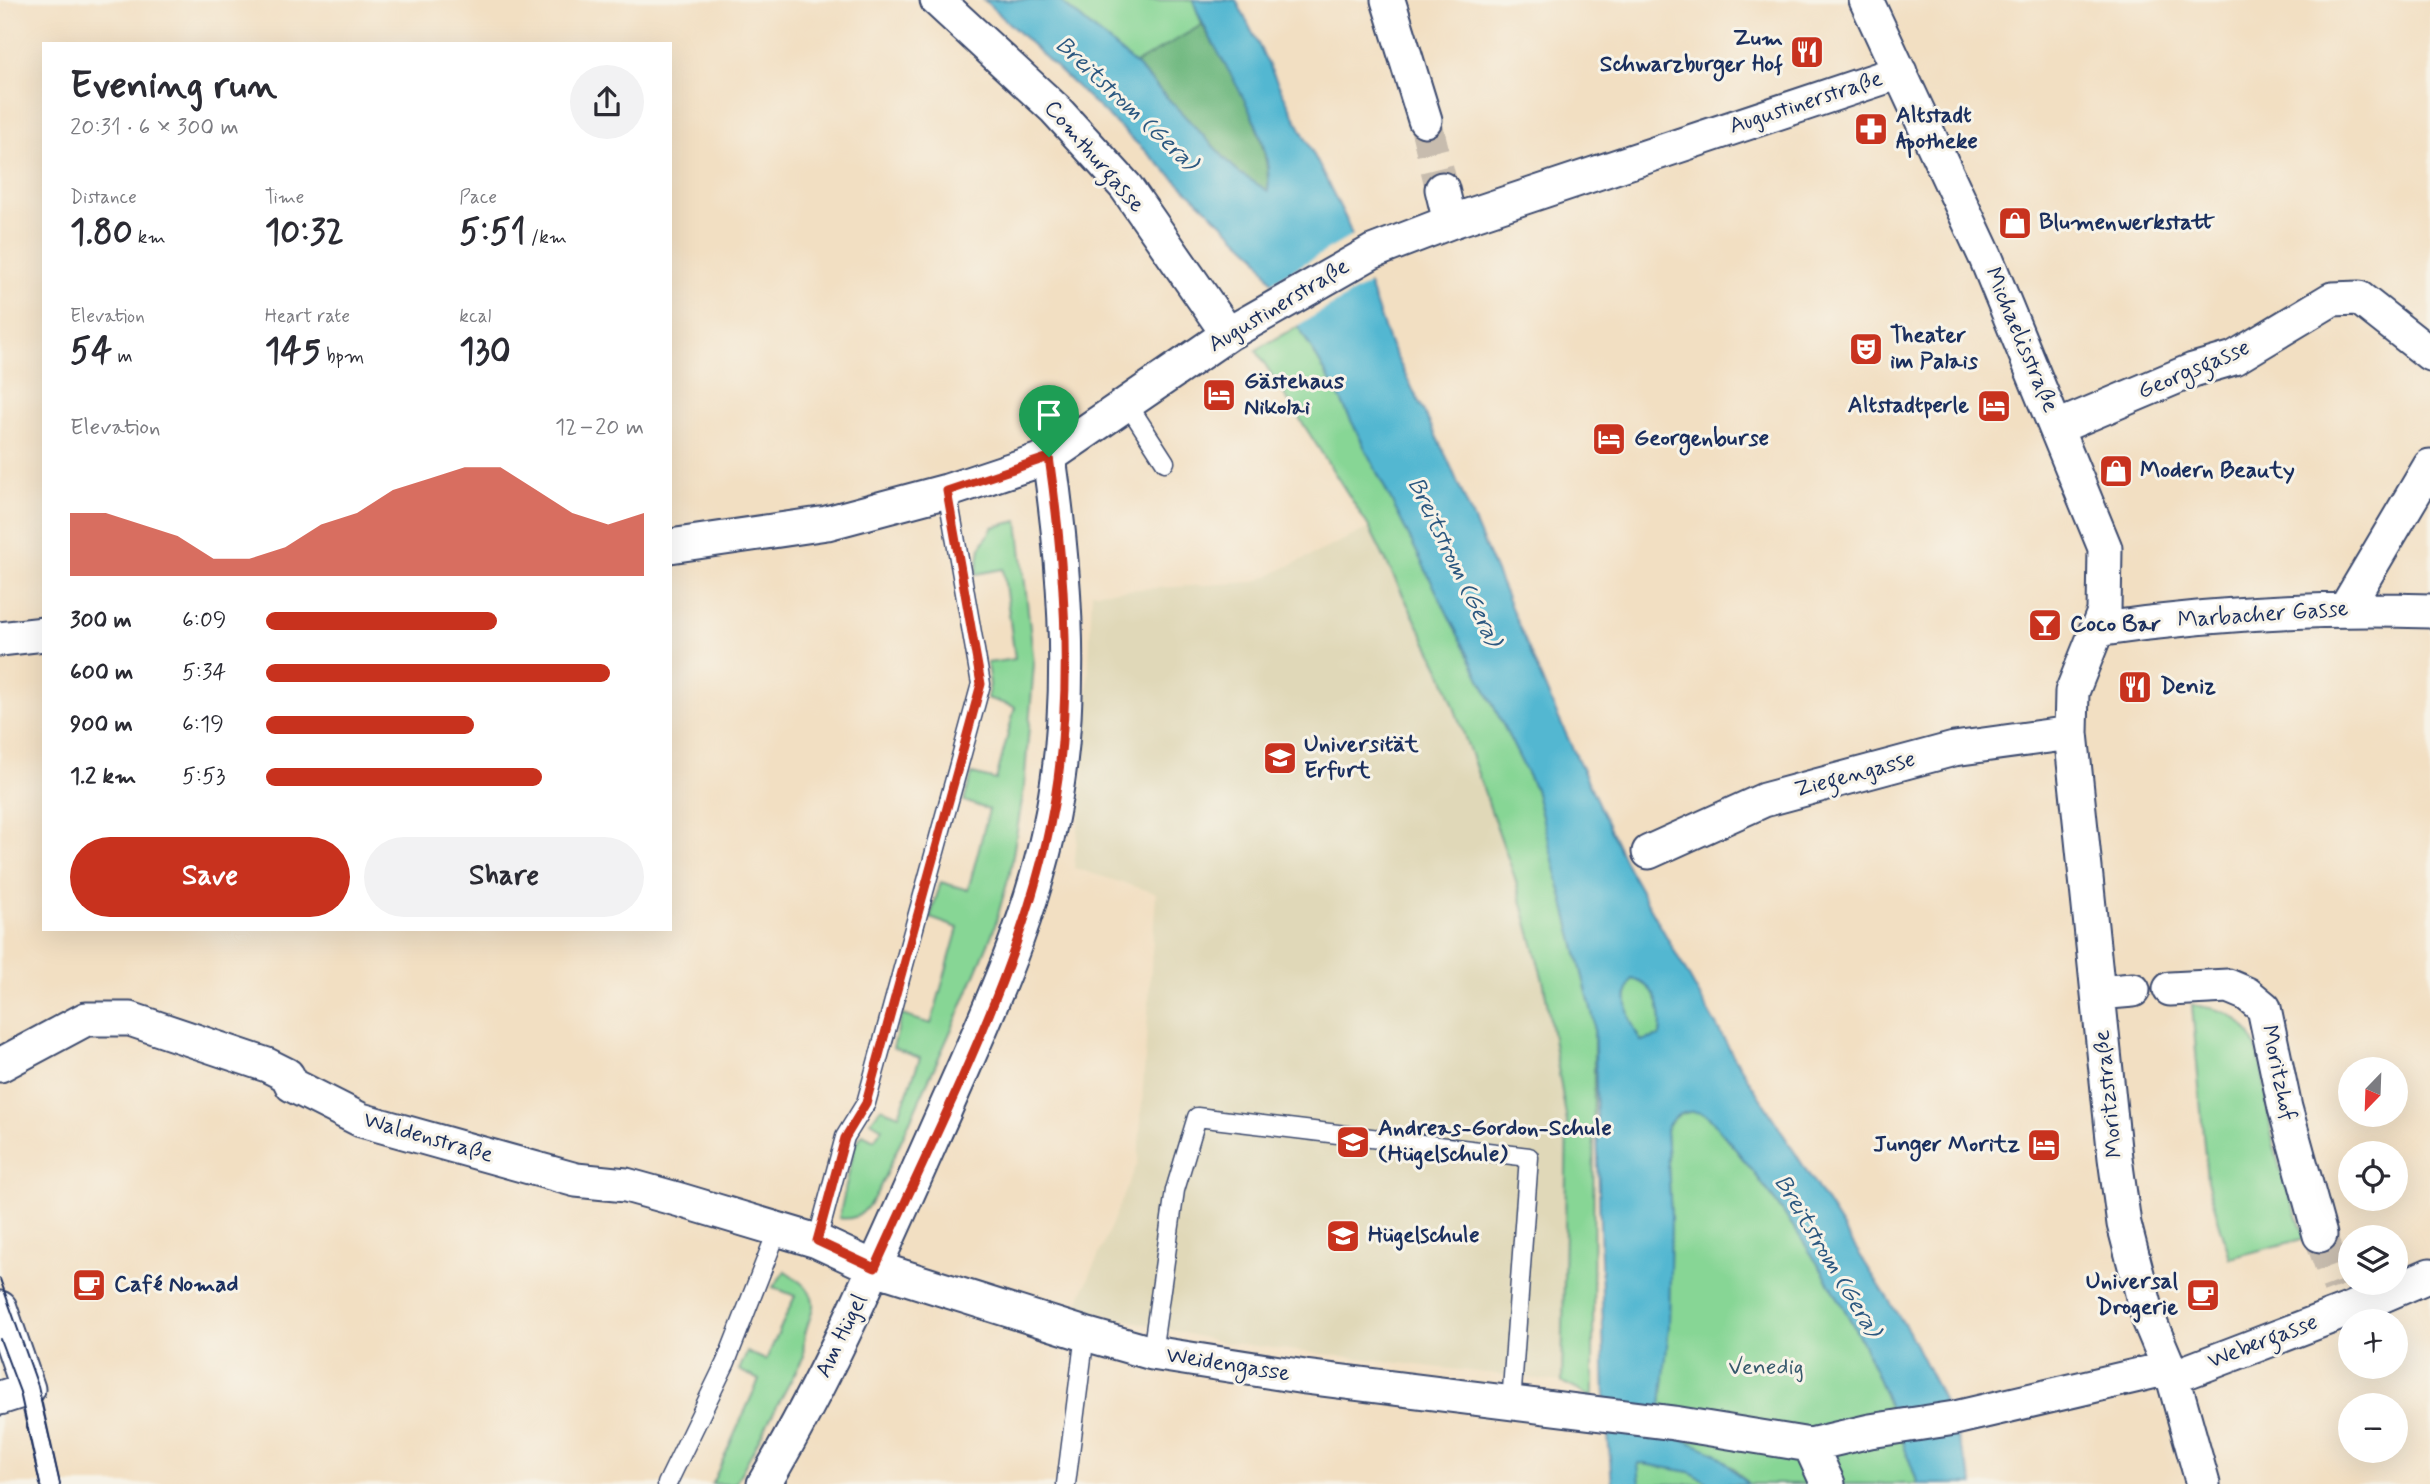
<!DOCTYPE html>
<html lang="en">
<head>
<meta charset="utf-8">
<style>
  body { margin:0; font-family:Mynerve,sans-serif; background:#f2f2f3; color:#2b2b33; height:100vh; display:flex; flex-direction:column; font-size:26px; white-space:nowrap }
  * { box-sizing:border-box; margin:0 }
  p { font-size:23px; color:#7c7c81 }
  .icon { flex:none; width:38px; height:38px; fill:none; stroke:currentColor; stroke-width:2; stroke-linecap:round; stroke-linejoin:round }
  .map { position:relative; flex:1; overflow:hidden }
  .panel { position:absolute; left:42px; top:42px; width:630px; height:889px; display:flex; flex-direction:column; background:#fff; border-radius:0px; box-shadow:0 7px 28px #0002 }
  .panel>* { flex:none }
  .needle { width:46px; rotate:203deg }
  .buttons { position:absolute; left:2338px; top:1057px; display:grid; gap:14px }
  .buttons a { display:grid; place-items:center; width:70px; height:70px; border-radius:50%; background:#fff; box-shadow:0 7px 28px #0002; font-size:35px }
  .pin { position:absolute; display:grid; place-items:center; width:60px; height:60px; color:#fff; margin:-72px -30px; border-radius:50% 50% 50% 0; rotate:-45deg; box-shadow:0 0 7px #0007 }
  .pin .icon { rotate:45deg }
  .round { display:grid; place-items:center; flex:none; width:74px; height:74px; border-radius:37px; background:#f2f2f3 }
  .summary { display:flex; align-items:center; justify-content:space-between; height:119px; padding:0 28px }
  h1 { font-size:38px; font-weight:700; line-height:52px }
  .stats { display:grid; grid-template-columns:repeat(3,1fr); gap:10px; height:119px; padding:7px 28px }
  .stats div { display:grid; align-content:center }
  .stats b { font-size:35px; font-weight:700 }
  .stats small { font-size:19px; font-weight:400 }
  .stats p { font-size:19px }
  .chart { height:196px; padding:14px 28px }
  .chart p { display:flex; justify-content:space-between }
  .chart svg { width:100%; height:126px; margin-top:7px; fill:#c8321e; opacity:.7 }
  .primary-button { display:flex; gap:14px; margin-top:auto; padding:14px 28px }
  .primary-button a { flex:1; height:80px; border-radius:42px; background:#c8321e; color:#fff; font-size:28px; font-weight:700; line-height:80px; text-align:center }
  .primary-button a+a { background:#f2f2f3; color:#2b2b33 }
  ul { padding:0 28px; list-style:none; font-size:23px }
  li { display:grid; grid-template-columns:112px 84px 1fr; align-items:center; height:52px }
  li i { height:18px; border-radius:9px; background:#c8321e }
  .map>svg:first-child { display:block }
  .built { fill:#e0d8b8 }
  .green { fill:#87d695; stroke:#51827a; stroke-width:2 }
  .forest { fill:#6db77e; stroke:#44736e; stroke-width:2 }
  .water { fill:#53b7d1; stroke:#377398; stroke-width:2; fill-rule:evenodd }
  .pier { fill:#f2dfc2 }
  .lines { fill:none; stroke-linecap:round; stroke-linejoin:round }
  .street-tunnel { stroke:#c7bcae; stroke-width:33; stroke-dasharray:33 17; stroke-linecap:butt }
  .lane-casing { stroke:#3b496d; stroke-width:21 }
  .street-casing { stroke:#3b496d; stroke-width:37 }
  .lane { stroke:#fff; stroke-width:18 }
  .street { stroke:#fff; stroke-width:33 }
  .tram { stroke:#1b2f5e; stroke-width:2 }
  .route-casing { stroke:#fff; stroke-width:14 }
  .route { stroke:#c8321e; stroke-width:9 }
  .labels { text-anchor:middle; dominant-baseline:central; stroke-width:6; stroke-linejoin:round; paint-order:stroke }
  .poi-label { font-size:23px; font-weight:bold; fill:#1b2f5e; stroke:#f7f3e8; text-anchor:start }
  .street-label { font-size:23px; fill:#1b2f5e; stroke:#f7f3e8 }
  .park-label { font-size:23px; fill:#36596c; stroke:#f7f3e8 }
  .water-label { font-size:24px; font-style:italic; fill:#2c5880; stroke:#f7f3e8 }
</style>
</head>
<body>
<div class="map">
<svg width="2430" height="1484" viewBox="0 0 2430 1484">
  <rect width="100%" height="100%" fill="#f7f3e8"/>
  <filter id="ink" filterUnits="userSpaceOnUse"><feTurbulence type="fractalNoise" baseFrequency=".0143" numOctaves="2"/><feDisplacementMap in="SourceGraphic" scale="14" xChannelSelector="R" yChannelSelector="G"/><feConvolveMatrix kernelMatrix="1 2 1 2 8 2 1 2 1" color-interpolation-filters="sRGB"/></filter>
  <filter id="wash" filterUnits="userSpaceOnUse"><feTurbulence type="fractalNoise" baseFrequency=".00686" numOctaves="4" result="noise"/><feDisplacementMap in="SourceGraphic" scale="28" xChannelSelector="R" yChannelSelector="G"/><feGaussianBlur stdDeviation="1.57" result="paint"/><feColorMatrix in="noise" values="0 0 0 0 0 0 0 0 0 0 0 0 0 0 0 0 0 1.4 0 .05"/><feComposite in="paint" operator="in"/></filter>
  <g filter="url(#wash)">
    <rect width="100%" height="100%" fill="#f2dfc2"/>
    <path class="built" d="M1369,528l74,145 72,205 29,106 23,138 -5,260 -340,-40 -146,-34 62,-146 18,-269 -82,-25 10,-97 8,-179 163,-10z"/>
    <path class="green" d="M1059,0h134l9,25 -67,39z
      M1298,326l39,66 198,397 59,231 -1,378 -31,-16 5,-260 -23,-138 -29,-106 -73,-205 -73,-146 -113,-177z
      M1018,521l16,143 -10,124 -14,85 -17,59 -34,81 -80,176c-10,17 -18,33 -40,29l16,-73 8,-11 11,6 8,-12 -11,-7 10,-13 18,7 21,-57 -27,-10 9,-33 29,9 27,-96 -28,-10 11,-36 27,8 21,-80 -25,-9 8,-27 24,6 19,-73 -28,-9 3,-13 -3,-22 28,-4 -12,-90 -27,5 4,-26 13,-21z
      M1632,979c27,7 31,34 28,57l-19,5c-11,-17 -21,-44 -9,-62z
      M2192,1005c22,3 42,6 56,26 17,25 18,76 24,105 7,36 21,69 34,102l-76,20 -23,-77z
      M1699,1111l9,5c54,63 104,132 143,205 28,51 47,109 67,163h-170l-14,-16 -61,-33 -12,-29 8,-86 2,-104 -5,-86c6,-15 17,-18 33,-19z
      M785,1271c53,34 14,41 19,85l-69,128h-23l47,-104 -20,-10 8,-18 19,8 29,-64 -22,-9z
      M1637,1463l53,9 21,12h-71z"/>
    <path class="forest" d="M1202,25c29,47 69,109 66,166l-30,-19 -103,-108z"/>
    <path class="water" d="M984,0h75l76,64 103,108 30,19c8,-64 -55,-133 -75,-191h43l110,219 43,123 59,118 106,248 73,158 104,186 178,280 32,63 33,89h-56c-20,-54 -39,-112 -67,-163 -39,-73 -89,-142 -143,-205 -16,-8 -35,-5 -42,14l5,86 -2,111 -8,79 12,29 43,18 32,31h-37l-21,-12 -52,-9 2,21h-28l-7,-87 -11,-377 -59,-231 -198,-397 -81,-137zM1632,979c27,7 31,34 28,57l-19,5c-11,-17 -21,-44 -9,-62z"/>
    <path class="pier" d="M1355,234l17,48 -77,45 -26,-43z"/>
  </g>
  <g filter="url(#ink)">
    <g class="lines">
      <path class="street-tunnel" d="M1425,120l17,69
        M2320,1235l19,52"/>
      <g class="lane-casing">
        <path id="lane" d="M1127,403l38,59
          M817,1241l28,-104 21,-34 115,-419 -34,-193
          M1152,1353l23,-163 22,-73 332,40 -18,247
          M28,1389l22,95
          M667,1484l59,-122 52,-133
          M1066,1484l19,-150"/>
      </g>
      <g class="street-casing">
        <path id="street" d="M937,0l118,109 71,78 102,147
          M1388,0l37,120
          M1866,0l120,258 119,290 -1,64 -32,80 -1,41 44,425 9,66 25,96 24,57 30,107
          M1442,189l8,33
          M2058,427l135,-57 41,-12 98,-59 27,-1 71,56
          M670,546l157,-23 120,-32 102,-34 179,-123 144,-82 78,-30 450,-150
          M2346,608l84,-142
          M2096,630c110,-16 223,-23 334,-19
          M0,639l44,-5
          M1649,852l115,-52 190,-51 117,-16
          M2170,989l58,-3 19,8 17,14 21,100 35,127
          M2098,993l35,-3
          M0,1065l86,-46h44l137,46 20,10 5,10 69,35 215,60 50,5 54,15 137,41 58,27 210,66 67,19 153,24 369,46 136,22 60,-14 85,-13 214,-50
          M0,1308l28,81 -28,9
          M2173,1377l178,-68 79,-34
          M1810,1445l18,39
          M764,1484c65,-110 116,-228 168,-345 51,-116 109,-233 126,-360 15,-107 6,-216 -9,-322"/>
      </g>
      <use href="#lane" class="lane"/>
      <use href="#street" class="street"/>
      <path class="tram" d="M0,1279l38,107 22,98
        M0,1339l20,53 20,92"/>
    </g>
  </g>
  <g class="lines" filter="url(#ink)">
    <g class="route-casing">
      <path id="route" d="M1049,457c15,106 23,215 9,322 -22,164 -116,338 -183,489l-58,-27 28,-103 21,-35 115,-419 -34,-193z"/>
    </g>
    <use href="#route" class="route"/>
  </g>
  <defs>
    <g id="restaurant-square" transform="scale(1.75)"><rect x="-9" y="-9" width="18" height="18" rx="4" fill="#c8321e" stroke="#f7f3e8"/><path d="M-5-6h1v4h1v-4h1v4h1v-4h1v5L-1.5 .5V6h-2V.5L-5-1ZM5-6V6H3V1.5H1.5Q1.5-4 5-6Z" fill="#fff"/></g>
    <g id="pharmacy-square" transform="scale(1.75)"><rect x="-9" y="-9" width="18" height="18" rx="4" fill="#c8321e" stroke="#f7f3e8"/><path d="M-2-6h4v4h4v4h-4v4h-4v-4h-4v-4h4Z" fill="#fff"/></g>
    <g id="shop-square" transform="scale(1.75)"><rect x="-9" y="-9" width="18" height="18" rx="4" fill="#c8321e" stroke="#f7f3e8"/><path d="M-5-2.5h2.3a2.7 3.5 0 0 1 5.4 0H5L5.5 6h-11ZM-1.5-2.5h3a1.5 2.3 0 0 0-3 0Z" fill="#fff"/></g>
    <g id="theatre-square" transform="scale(1.75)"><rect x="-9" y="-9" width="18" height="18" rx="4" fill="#c8321e" stroke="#f7f3e8"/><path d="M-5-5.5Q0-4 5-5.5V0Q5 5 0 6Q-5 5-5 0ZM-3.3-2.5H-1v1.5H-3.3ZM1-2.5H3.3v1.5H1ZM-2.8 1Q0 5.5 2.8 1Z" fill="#fff"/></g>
    <g id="hotel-square" transform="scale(1.75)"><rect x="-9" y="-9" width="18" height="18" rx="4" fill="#c8321e" stroke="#f7f3e8"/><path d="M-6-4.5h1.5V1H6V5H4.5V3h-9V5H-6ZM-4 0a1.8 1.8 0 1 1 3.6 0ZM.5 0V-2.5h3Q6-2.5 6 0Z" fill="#fff"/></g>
    <g id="bar-square" transform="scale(1.75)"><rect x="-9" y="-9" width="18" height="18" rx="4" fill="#c8321e" stroke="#f7f3e8"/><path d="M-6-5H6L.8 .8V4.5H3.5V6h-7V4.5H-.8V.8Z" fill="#fff"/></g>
    <g id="university-square" transform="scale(1.75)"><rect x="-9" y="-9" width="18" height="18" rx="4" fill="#c8321e" stroke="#f7f3e8"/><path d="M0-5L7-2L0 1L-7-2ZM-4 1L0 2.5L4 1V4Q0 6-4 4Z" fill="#fff"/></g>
    <g id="school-square" transform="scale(1.75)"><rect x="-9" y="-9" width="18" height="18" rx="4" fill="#c8321e" stroke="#f7f3e8"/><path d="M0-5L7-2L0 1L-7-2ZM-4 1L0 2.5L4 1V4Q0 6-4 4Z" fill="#fff"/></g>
    <g id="cafe-square" transform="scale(1.75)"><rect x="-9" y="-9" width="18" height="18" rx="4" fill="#c8321e" stroke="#f7f3e8"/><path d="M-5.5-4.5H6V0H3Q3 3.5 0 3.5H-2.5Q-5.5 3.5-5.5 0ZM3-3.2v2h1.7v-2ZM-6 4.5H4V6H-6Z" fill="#fff"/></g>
  </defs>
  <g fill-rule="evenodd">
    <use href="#restaurant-square" x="1807" y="52"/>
    <use href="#pharmacy-square" x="1871" y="129"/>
    <use href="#shop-square" x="2015" y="223"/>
    <use href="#theatre-square" x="1866" y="349"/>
    <use href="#hotel-square" x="1219" y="395"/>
    <use href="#hotel-square" x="1994" y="406"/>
    <use href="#hotel-square" x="1609" y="439"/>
    <use href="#shop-square" x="2116" y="471"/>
    <use href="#bar-square" x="2045" y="625"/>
    <use href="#restaurant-square" x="2135" y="687"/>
    <use href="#university-square" x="1280" y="758"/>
    <use href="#school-square" x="1353" y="1142"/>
    <use href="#hotel-square" x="2044" y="1145"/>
    <use href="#school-square" x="1343" y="1236"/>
    <use href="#cafe-square" x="89" y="1285"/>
    <use href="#cafe-square" x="2203" y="1295"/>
  </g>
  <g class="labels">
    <g class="poi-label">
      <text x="1783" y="39" text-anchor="end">Zum<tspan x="1783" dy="26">Schwarzburger Hof</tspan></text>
      <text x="1896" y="116">Altstadt<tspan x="1896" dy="26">Apotheke</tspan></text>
      <text x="2039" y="223">Blumenwerkstatt</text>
      <text x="1890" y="336">Theater<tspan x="1890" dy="26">im Palais</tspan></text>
      <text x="1244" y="382">Gästehaus<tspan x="1244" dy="26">Nikolai</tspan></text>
      <text x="1969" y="406" text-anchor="end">Altstadtperle</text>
      <text x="1634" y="439">Georgenburse</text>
      <text x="2140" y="471">Modern Beauty</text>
      <text x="2070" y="625">Coco Bar</text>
      <text x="2160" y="687">Deniz</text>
      <text x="1304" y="745">Universität<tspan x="1304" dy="26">Erfurt</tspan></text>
      <text x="1378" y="1129">Andreas-Gordon-Schule<tspan x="1378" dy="26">(Hügelschule)</tspan></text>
      <text x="2020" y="1145" text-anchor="end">Junger Moritz</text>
      <text x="1368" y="1236">Hügelschule</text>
      <text x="2178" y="1282" text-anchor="end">Universal<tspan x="2178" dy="26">Drogerie</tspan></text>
      <text x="114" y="1285">Café Nomad</text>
    </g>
    <g class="street-label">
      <text transform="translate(1806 103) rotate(-18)">Augustinerstraße</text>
      <text transform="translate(1094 157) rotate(49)">Comthurgasse</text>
      <text transform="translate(1279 306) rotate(-31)">Augustinerstraße</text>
      <text transform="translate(2021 340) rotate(67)">Michaelisstraße</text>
      <text transform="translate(2194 370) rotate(-23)">Georgsgasse</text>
      <text transform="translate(2263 615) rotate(-4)">Marbacher Gasse</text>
      <text transform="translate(1855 775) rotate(-15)">Ziegengasse</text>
      <text transform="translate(2278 1073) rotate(78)">Moritzhof</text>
      <text transform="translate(2109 1094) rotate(-96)">Moritzstraße</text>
      <text transform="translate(428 1138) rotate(16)">Waldenstraße</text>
      <text transform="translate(842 1336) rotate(-64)">Am Hügel</text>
      <text transform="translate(2263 1342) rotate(-21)">Webergasse</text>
      <text transform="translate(1228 1365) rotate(9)">Weidengasse</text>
    </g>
    <g class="park-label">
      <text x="1766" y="1368">Venedig</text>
    </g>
    <g class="water-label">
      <text transform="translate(1126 104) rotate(43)">Breitstrom (Gera)</text>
      <text transform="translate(1454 562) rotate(64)">Breitstrom (Gera)</text>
      <text transform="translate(1827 1256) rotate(59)">Breitstrom (Gera)</text>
    </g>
  </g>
</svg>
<div class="buttons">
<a><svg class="needle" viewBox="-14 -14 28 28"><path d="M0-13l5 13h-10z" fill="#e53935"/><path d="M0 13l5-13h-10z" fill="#7c7c81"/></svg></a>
<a><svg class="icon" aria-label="locate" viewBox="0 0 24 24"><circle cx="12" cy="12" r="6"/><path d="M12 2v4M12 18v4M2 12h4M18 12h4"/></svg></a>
<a><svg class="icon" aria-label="layers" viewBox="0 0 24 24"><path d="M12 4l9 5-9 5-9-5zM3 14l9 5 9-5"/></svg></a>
<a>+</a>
<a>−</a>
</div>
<div class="pin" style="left:1049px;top:457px;background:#1e9e55"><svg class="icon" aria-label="arrive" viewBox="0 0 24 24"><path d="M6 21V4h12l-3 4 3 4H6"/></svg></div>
<section class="panel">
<div class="summary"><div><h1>Evening run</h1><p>20:31 · 6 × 300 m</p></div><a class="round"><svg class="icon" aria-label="share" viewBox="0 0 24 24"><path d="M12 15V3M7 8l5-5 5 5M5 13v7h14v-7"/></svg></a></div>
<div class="stats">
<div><p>Distance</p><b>1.80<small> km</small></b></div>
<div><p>Time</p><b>10:32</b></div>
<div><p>Pace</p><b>5:51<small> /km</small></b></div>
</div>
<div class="stats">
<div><p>Elevation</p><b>54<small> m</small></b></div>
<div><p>Heart rate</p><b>145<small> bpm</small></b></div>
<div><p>kcal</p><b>130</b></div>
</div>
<div class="chart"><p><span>Elevation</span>12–20 m</p>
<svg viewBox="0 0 160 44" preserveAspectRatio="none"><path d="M0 44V22L10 22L20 26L30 30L40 38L50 38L60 34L70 26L80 22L90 14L100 10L110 6L120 6L130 14L140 22L150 26L160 22V44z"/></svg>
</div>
<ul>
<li><b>300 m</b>6:09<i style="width:61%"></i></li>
<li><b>600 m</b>5:34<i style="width:91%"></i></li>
<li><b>900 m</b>6:19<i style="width:55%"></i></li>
<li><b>1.2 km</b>5:53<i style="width:73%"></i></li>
</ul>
<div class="primary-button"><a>Save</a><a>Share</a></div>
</section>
</div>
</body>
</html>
